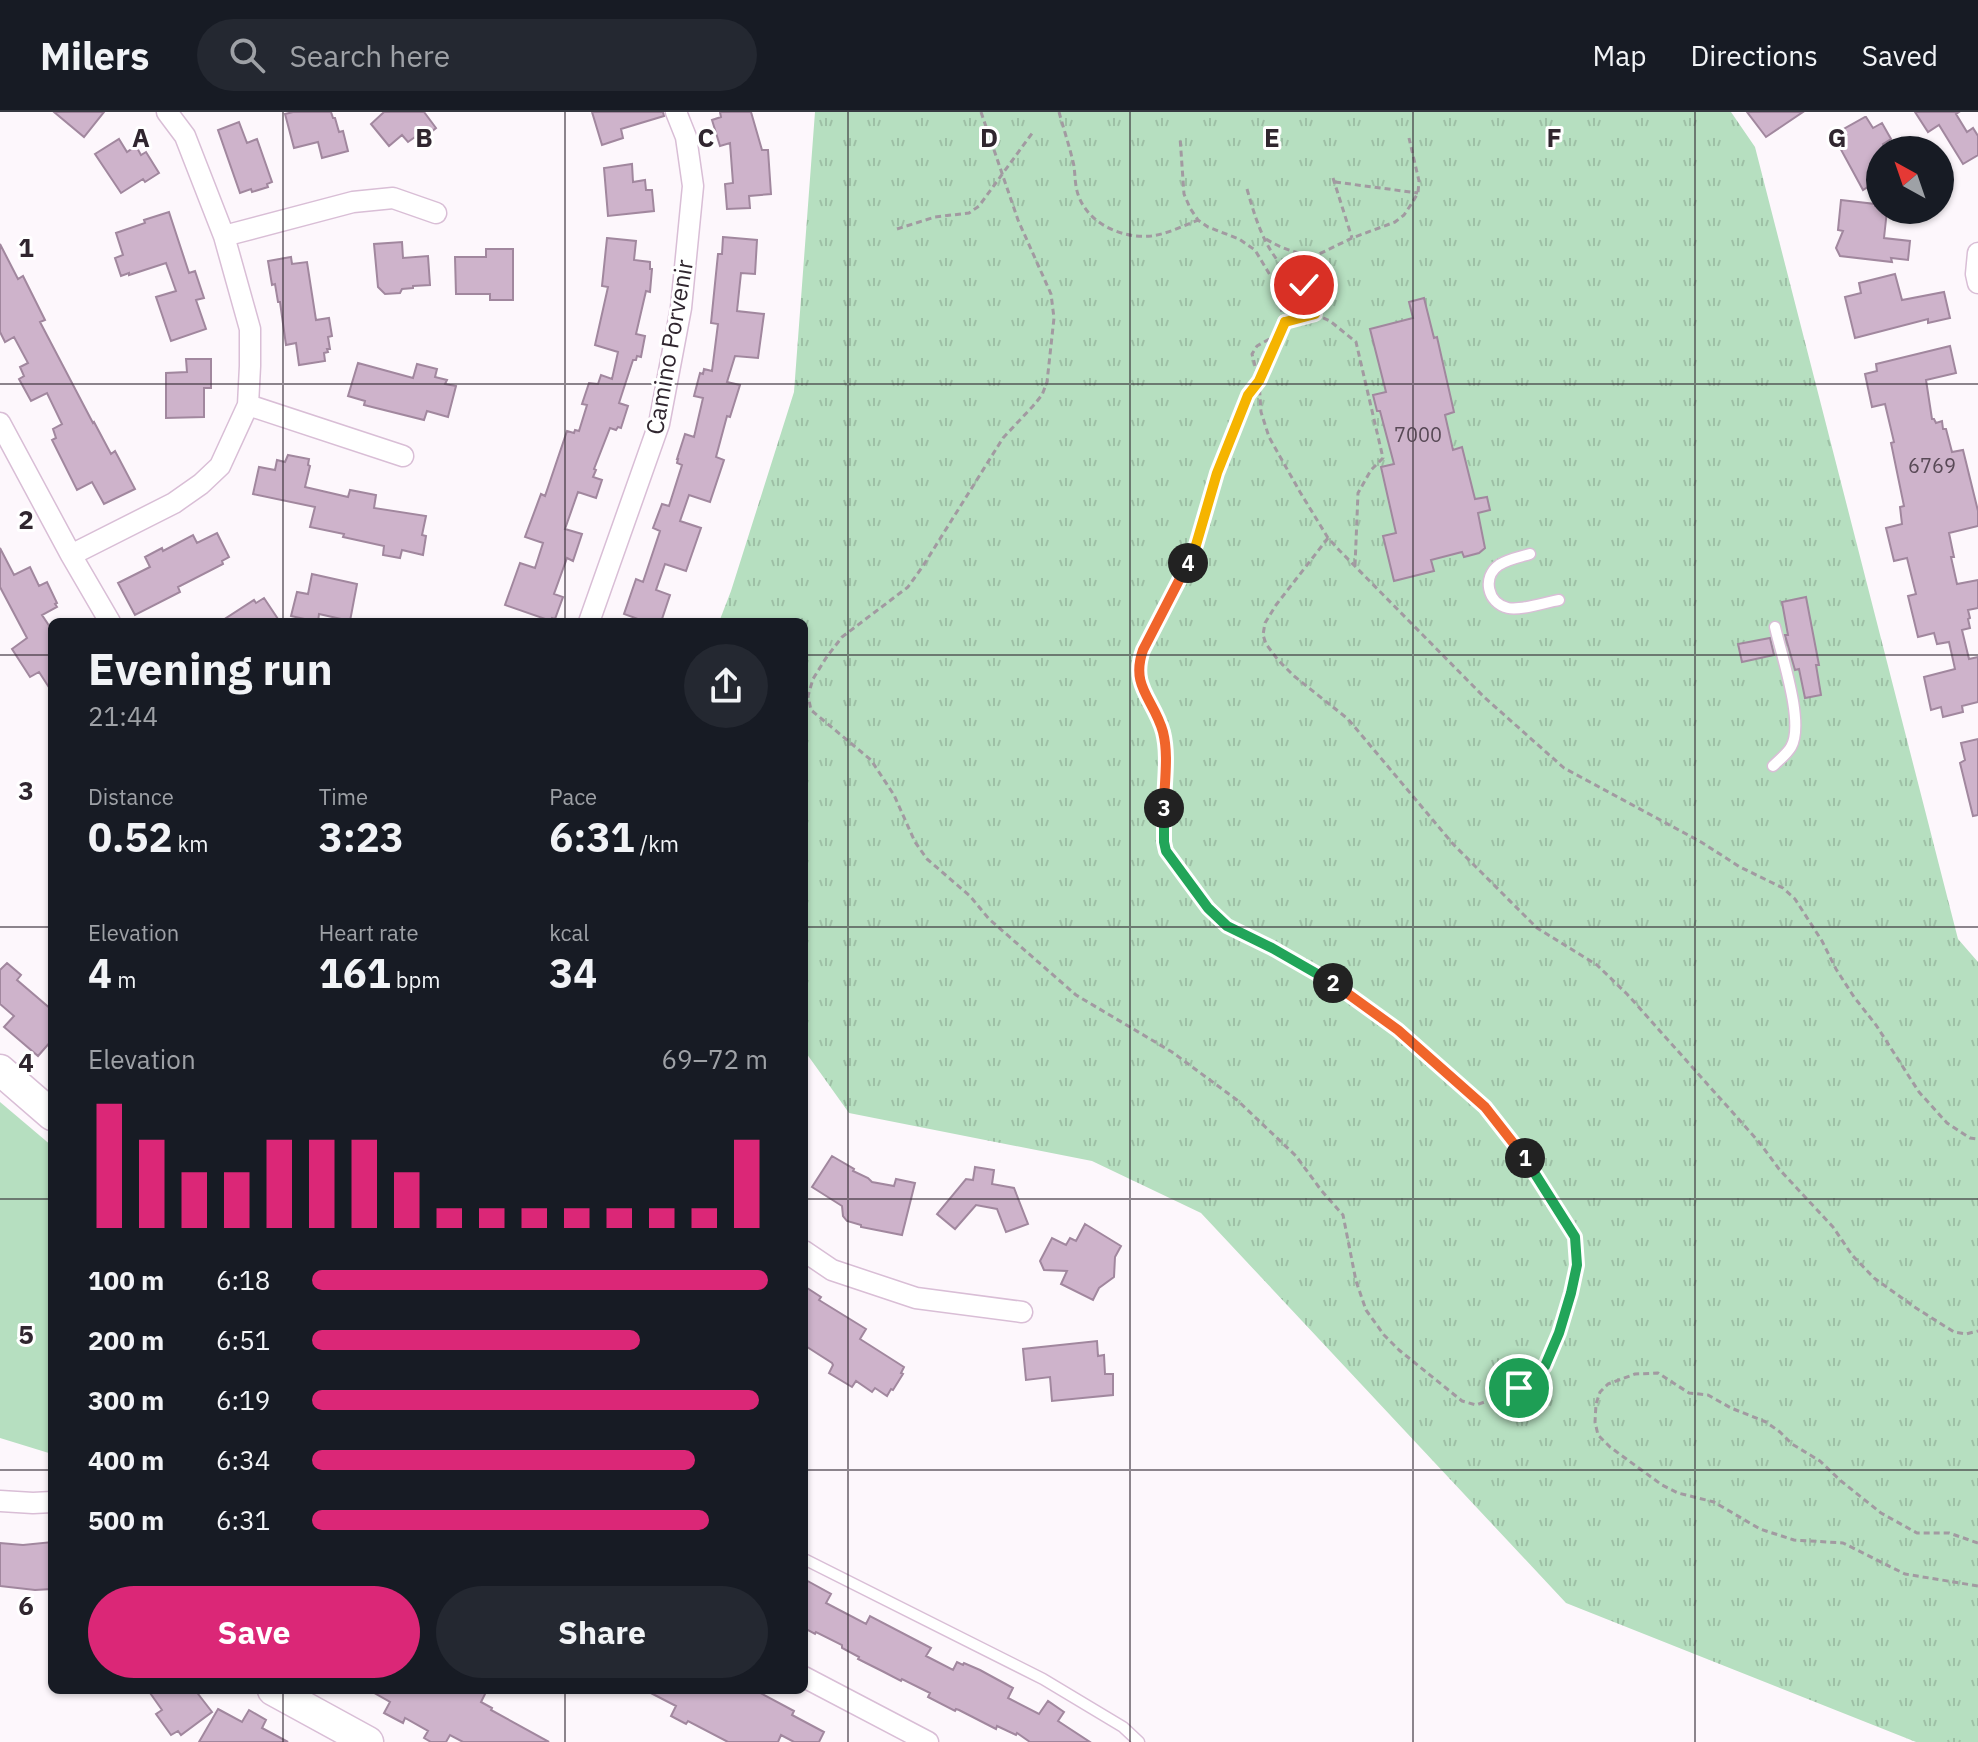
<!DOCTYPE html>
<html lang="en">
<head>
<meta charset="utf-8">
<style>
  body { margin:0; font-family:"IBM Plex Sans",sans-serif; background:#242831; color:#f1f3f6; height:100vh; display:flex; flex-direction:column; font-size:30px; white-space:nowrap }
  * { box-sizing:border-box; margin:0 }
  p { font-size:26px; color:#9ea1a6 }
  .icon { flex:none; width:44px; height:44px; fill:none; stroke:currentColor; stroke-width:2; stroke-linecap:round; stroke-linejoin:round }
  .map { position:relative; flex:1; overflow:hidden }
  .drawer { position:absolute; left:48px; top:506px; width:760px; height:1076px; display:flex; flex-direction:column; background:#171b24; border-radius:12px; box-shadow:0 2px 6px #0004 }
  .drawer>* { flex:none }
  .needle { width:52px; rotate:320deg }
  .buttons { position:absolute; left:1866px; top:24px; display:grid; gap:16px }
  .buttons a { display:grid; place-items:center; width:88px; height:88px; border-radius:50%; background:#171b24; box-shadow:0 2px 6px #0004; font-size:40px }
  .pin { position:absolute; display:grid; place-items:center; width:68px; height:68px; color:#fff; margin:-34px; border:4px solid #fff; border-radius:50%; box-shadow:0 2px 8px #0007 }
  .km { position:absolute; width:40px; height:40px; margin:-20px; border-radius:50%; background:#222; color:#fff; font-size:22px; line-height:40px; text-align:center }
  .round { display:grid; place-items:center; flex:none; width:84px; height:84px; border-radius:42px; background:#242831 }
  .head { display:flex; align-items:center; justify-content:space-between; height:136px; padding:0 40px }
  h1 { font-size:44px; font-weight:700; line-height:60px }
  .figures { display:grid; grid-template-columns:repeat(3,1fr); gap:12px; height:136px; padding:8px 40px }
  .figures div { display:grid; align-content:center }
  .figures b { font-size:40px; font-weight:700 }
  .figures small { font-size:22px; font-weight:400 }
  .figures p { font-size:22px }
  .chart { height:224px; padding:16px 40px }
  .chart p { display:flex; justify-content:space-between }
  .chart svg { width:100%; height:144px; margin-top:8px; stroke:#db2777; stroke-width:6 }
  .action { display:flex; gap:16px; margin-top:auto; padding:16px 40px }
  .action a { flex:1; height:92px; border-radius:48px; background:#db2777; color:#fff; font-size:32px; font-weight:700; line-height:92px; text-align:center }
  .action a+a { background:#242831; color:#f1f3f6 }
  ul { padding:0 40px; list-style:none; font-size:26px }
  li { display:grid; grid-template-columns:128px 96px 1fr; align-items:center; height:60px }
  li i { height:20px; border-radius:10px; background:#db2777 }
  header { display:flex; align-items:center; gap:48px; box-sizing:border-box; height:112px; padding:0 40px; background:#171b24; border-bottom:2px solid #363941 }
  header strong { font-size:38px }
  nav { display:flex; gap:44px; margin-inline-start:auto; font-size:28px }
  .search { width:560px; height:72px; background:#242831; display:flex; align-items:center; gap:20px; box-sizing:border-box; padding:0 28px; border-radius:44px; color:#9ea1a6; font-size:30px }
  .map>svg:first-child { display:block }
  .grass { fill:url(#grass-tufts) }
  .pitch { fill:#b6dfc0 }
  .building { fill:#ceb3cb; stroke:#a1879e; stroke-width:2 }
  .lines { fill:none; stroke-linecap:round; stroke-linejoin:round }
  .lane-casing { stroke:#d9bed6; stroke-width:13 }
  .street-casing { stroke:#d9bed6; stroke-width:23 }
  .secondary-casing { stroke:#d9bed6; stroke-width:33 }
  .path { stroke:#a29aa1; stroke-width:3; stroke-dasharray:6 4; stroke-linecap:butt }
  .lane { stroke:#fff; stroke-width:10 }
  .street { stroke:#fff; stroke-width:20 }
  .secondary { stroke:#fff; stroke-width:30 }
  .split-1-casing { stroke:#fff; stroke-width:16 }
  .split-2-casing { stroke:#fff; stroke-width:16 }
  .split-3-casing { stroke:#fff; stroke-width:16 }
  .split-4-casing { stroke:#fff; stroke-width:16 }
  .split-5-casing { stroke:#fff; stroke-width:16 }
  .split-6-casing { stroke:#fff; stroke-width:16 }
  .split-1 { stroke:#22a559; stroke-width:10 }
  .split-2 { stroke:#f0652b; stroke-width:10 }
  .split-3 { stroke:#22a559; stroke-width:10 }
  .split-4 { stroke:#f0652b; stroke-width:10 }
  .split-5 { stroke:#f5b400; stroke-width:10 }
  .split-6 { stroke:#f5b400; stroke-width:10 }
  .grid { fill:none; stroke:#30262f; stroke-width:2; stroke-opacity:0.55 }
  .labels { text-anchor:middle; dominant-baseline:central; stroke-width:6; stroke-linejoin:round; paint-order:stroke }
  .number-label { font-size:20px; fill:#584956 }
  .street-label { font-size:24px; fill:#30262f; stroke:#fff }
  .grid-label { font-size:26px; text-anchor:middle; font-weight:bold; fill:#30262f; stroke:#fff; stroke-width:6; stroke-linejoin:round; paint-order:stroke }
</style>
</head>
<body>
<header>
<strong>Milers</strong>
<div class="search"><svg class="icon" aria-label="search" viewBox="0 0 24 24"><circle cx="10" cy="10" r="6"/><path d="M15 15l6 6"/></svg>Search here</div>
<nav><a>Map</a><a>Directions</a><a>Saved</a></nav>
</header>
<div class="map">
<svg width="1978" height="1630" viewBox="0 0 1978 1630">
  <defs>
    <pattern id="grass-tufts" width="24" height="20" patternUnits="userSpaceOnUse" patternTransform="scale(2)"><rect width="24" height="20" fill="#b6dfc0"/><path d="M3 7l-1-3M5 7V3M7 7l1-3M15 17l-1-3M17 17v-4M19 17l1-3" fill="none" stroke="#9dbfa5"/></pattern>
  </defs>
  <rect width="100%" height="100%" fill="#fdf7fc"/>
  <path class="grass" d="M815,0h916l24,35 203,792 20,23v780h-62l-350,-139 -365,-390 -109,-52 -243,-48 -45,-63v-428h-85l12,-31 63,-199z"/>
  <path class="pitch" d="M0,990l52,44v308l-52,-16z"/>
  <path class="building" d="M54,0h50l-20,25z
    M293,0h38l2,6h2l4,14 4,-1 5,20 -26,7 -4,-16 -24,6 -9,-34z
    M384,0h40l12,16 -17,14 -4,-5 -7,5 -6,-7 -13,11 -18,-22z
    M592,0h71l1,4 -43,13 2,9 -21,7z
    M720,0h31l11,38h6l3,44 -22,2 1,12 -23,1 -2,-25 8,-1 -3,-40 -10,3 -8,-26 9,-3z
    M1747,0h56l-37,25z
    M1915,0h44l-3,2 11,18 6,-4 5,8v19l-15,9 -24,-39 -11,7z
    M1865,5h1l7,11 9,-5 9,16 -8,5 3,6h-6v29l-17,11 -30,-55z
    M239,10l8,21 10,-4 15,43 -5,2 1,3 -16,5 -1,-3 -11,4 -22,-63z
    M119,27l8,13 9,-6 5,9 5,-3 13,21 -14,9 -2,-3 -22,14 -26,-39z
    M632,52l1,18 12,-2 1,10h6l2,21 -46,5 -4,-48z
    M1841,88l34,4v2l5,1v3h7l-3,28 26,3 -2,19 -17,-2 1,4 -52,-6 -4,-8 7,-17 -5,-1z
    M169,100l20,61 6,-2 9,27 -8,2 10,29 -35,12 -15,-44 20,-6 -10,-28 -37,12v-2l-8,3 -6,-18 8,-3 -7,-22 29,-10 -1,-3z
    M723,125l34,3 -2,34 -14,-1 -4,38 27,3 -6,44 -23,-2 -8,26 13,3 -10,32 -3,-1 -11,41 8,3 -14,42 -21,-7 -9,26 21,7 -15,43 -21,-7 -9,26 14,5 -9,27h-15l-22,-8 12,-35 7,3 17,-51 -7,-3 9,-24 7,2 13,-41 -5,-2 1,-4h-1l8,-25 9,3 9,-39 -9,-2 6,-23 3,1 1,-5 8,2 6,-47 -7,-1 7,-69h4z
    M607,126l29,3 -2,19 16,2v7h2l-2,23 -4,-1 -10,43 9,2 -4,21 -4,-1 -1,4h-3l-14,43 9,3 -7,22 -3,-1 -2,3 -6,-2 -16,41 2,1 -3,7 9,3 -6,18 -18,-6 -13,37 17,5 -9,27 -6,-3 -13,36 9,3 -8,22 -3,-1 -1,3 -46,-16 15,-42 15,5 8,-25 -18,-6 16,-43 4,2 22,-65 7,2 1,-3 4,1 8,-26 -5,-1 7,-21 9,1 3,-9 11,4 6,-27 -23,-7 13,-58 -6,-1z
    M402,130l1,16 25,-2 2,29 -17,1v2l-11,1 -2,4 -15,1 -7,-7 -4,-43z
    M0,132l18,35 5,-3 22,44 -5,2 53,101 1,-1 17,32 4,-3 20,38 -31,15 -12,-22 -15,8 -25,-50 4,-2 -3,-9 9,-5 -15,-31 -16,8 -12,-22 5,-3 -4,-9 8,-4 -14,-26 -9,5 -5,-10z
    M486,137h27v51h-23v-6h-34l-1,-37h31z
    M291,145l1,7 15,-2 9,58 13,-2 3,18 -4,1 2,12h-3l1,3 -4,1 1,8 -26,4 -3,-22 -10,2 -6,-43h-2l-3,-18 -3,1 -4,-24z
    M1895,162l7,26 42,-8 6,26 -22,5v-4l-73,19 -10,-41 16,-4 -2,-10z
    M1424,186l10,40 3,-1 17,75 -9,3 8,35 9,-3 13,52 12,-2 3,13 -12,3 7,35 -6,5 -15,4 -2,-5 -31,8 3,11 -40,10 -11,-45 13,-3 -15,-66 13,-3 -14,-53h-3l-4,-16 13,-3 -16,-63 43,-11 -4,-16z
    M1950,234l6,27 -30,7 6,39h2l2,4 6,-2 1,8h3l6,23 11,-2 15,61v15l-29,7 5,24h-3l6,27 21,-4v28l-10,2 2,8 -2,1 2,9 -8,2 7,29 9,-2v45l-16,4 1,6 -20,5 -2,-10 -10,3 -7,-33 31,-8 -6,-27 -12,2 -3,-11 -16,4 -10,-41 8,-2 -9,-36 -13,3 -8,-33 16,-4 -2,-17 4,-1 -13,-63 3,-1 -9,-38 -13,3 -7,-33 12,-3 -1,-7z
    M186,247h25v29h-7v29l-38,1v-45l21,-1z
    M358,251l55,15 4,-14 20,5 -2,8 12,3 -2,4 11,2 -8,31 -21,-6 -3,9 -60,-15 1,-4 -17,-5z
    M288,343l21,4 -1,6 2,1 -5,21 43,10 2,-7 26,5 -2,13 52,8 -4,19 4,1 -3,19 -21,-5 -2,8 -17,-3 1,-9 -41,-9 1,-3 -34,-7 5,-20 -62,-13 6,-27 16,3 2,-10 8,2z
    M217,421l12,24 -7,4 1,3 -45,23 2,5 -45,23 -17,-32 32,-16 -5,-10 17,-9 1,3 30,-16 4,8z
    M0,436l14,27 16,-8 9,19 8,-4 10,21 -2,1 2,3 -15,8 10,15v62l-13,-20 -9,5 -18,-28 15,-11 -27,-51z
    M312,462l45,10 -7,37 -31,-7 -1,8 -27,-6 6,-24 11,2z
    M1806,485l13,68h-3l5,30 -16,3 -6,-29 -4,1 -10,-35h3l-6,-33z
    M264,486l16,24h-60l34,-22 2,3z
    M1770,526l4,17 -32,7 -4,-18z
    M1978,627v76l-5,1 -13,-53 5,-3 -4,-17z
    M7,851l14,12 -4,5 35,30v30l-14,16 -34,-29 10,-11 -14,-12v-34z
    M832,1044l22,13 -1,2 15,7 4,4 22,4 2,-7 19,4 -13,52 -41,-8v-2l-14,-4 -4,-5 -1,-10 -30,-19z
    M975,1055l19,3 -2,14 22,4 14,36 -22,8 -9,-23 -21,-4 -21,24 -18,-15 29,-35 7,1z
    M1085,1112l36,22 -6,11 -1,20 -15,11 -6,12 -32,-16 6,-13 -23,-1 -4,-9 12,-23 14,7 4,-7 6,3z
    M804,1174l17,11 -2,3 47,29 -6,10 44,28 -3,6 2,1 -10,16 -2,-1 -4,7 -12,-8 -3,4 -16,-11 -4,6 -23,-14 4,-8 -1,-2 -28,-18z
    M1097,1229l1,15 6,-1 1,19h8v21l-61,6 -2,-24 -24,3 -3,-31z
    M52,1430v47l-17,1 -35,-4v-43l23,2z
    M804,1467l27,15 -5,9 40,21 4,-8 61,32 -5,8 27,14 4,-8 6,3 1,-2 16,7 33,18 -5,10 31,16 9,-13 16,11 -6,9 32,21h-60l-13,-9 -1,2 -19,-9 -1,3 -37,-19 -3,-1 -1,2 -27,-14 2,-4 -28,-14 -1,2 -17,-9 -26,-13 1,-2 -17,-9v-3l-26,-13 -1,2 -11,-6z
    M148,1578h47l17,22 -31,23 -3,-4 -7,4 -15,-21 6,-4z
    M369,1578h118l-6,12 11,6 -1,2 58,32h-86l-13,-7 -4,7h-15l-7,-4 4,-7 -23,-13 -2,5 -19,-10 6,-11z
    M645,1578h110l39,21 -2,4 32,17 -5,10h-25l-13,-7 -3,7h-50l-40,-21 -2,3 -15,-8 5,-10z
    M218,1597l24,13 7,-12 17,10 -4,8 26,14h-89z"/>
  <g class="lines">
    <g class="lane-casing">
      <path id="lane" d="M1530,442c-10,3 -22,5 -31,11 -17,12 -12,38 9,43 12,3 38,-6 51,-8
        M1773,654c6,-6 14,-12 18,-19 14,-24 -10,-93 -16,-120
        M804,1447l239,120 80,48 16,15"/>
    </g>
    <g class="street-casing">
      <path id="street" d="M224,124l129,-34 40,-4 43,15
        M1978,141l-2,21 2,9
        M248,293l155,51
        M0,311l71,132 39,67
        M71,443l103,-52 27,-19 19,-18 28,-61 2,-39v-37l-26,-93 -39,-100 -18,-24
        M589,510l70,-198 22,-116 12,-122 -7,-49 -10,-25
        M804,1139l28,19 84,28 106,14
        M0,1389l33,2 19,-1
        M804,1565l124,65"/>
    </g>
    <g class="secondary-casing">
      <path id="secondary" d="M0,958l52,45
        M273,1578l95,52"/>
    </g>
    <path class="path" d="M981,0l37,108 33,74 3,24 -7,64 -5,13 -9,11 -30,32 -80,128 -15,21 -66,50 -16,21 -13,21 -5,17 3,14 60,50 23,35 21,47 12,17 43,37 19,23 87,76 96,57 65,48 59,56 25,34 22,25 13,66 10,29 18,25 15,15 63,51 14,4 31,-11 28,-17 10,-11 14,-33 12,-40 6,-28 -2,-28 -45,-71 -45,-59 -87,-77 -58,-43 -37,-21 -31,-18 -45,-22 -19,-18 -42,-57 -2,-9 1,-98c-7,-37 -35,-56 -22,-94l53,-105 21,-72 31,-78 11,-14 25,-59 -8,-37 -21,-35 -16,-11 -31,-12 -10,-7 -8,-12 -6,-14 -4,-57
      M1059,0c5,18 11,36 15,54 1,8 1,17 3,25 8,31 43,48 74,45 16,-2 32,-10 47,-16
      M1333,66l19,60
      M1335,70l83,11
      M1247,77c11,39 22,73 57,96
      M897,117l38,-12 34,-4 10,-7 54,-74
      M1266,127c16,10 30,14 49,17
      M1315,202l-12,-37 5,-17 7,-4 37,-18 43,-16 9,-7 8,-12 6,-10 1,-12 -10,-43
      M1285,210l30,-8 15,7 26,21 27,116 -12,12 -13,23 -3,73
      M1278,222l-21,12 -5,8 7,27 2,31 8,25 31,55 28,46 11,12 145,147 80,71 137,74 39,25 43,21 12,11 27,42 14,28 18,28 22,28 43,67 28,31 23,15 8,1
      M1328,426l-52,67 -11,18 -2,12 3,9 12,16 16,16 54,43 105,125 84,84 60,37 30,29 132,148 20,27 54,58 19,28 22,23 42,30 38,24 12,2 12,-3
      M1978,1431l-29,-10h-32l-36,-20 -40,-32 -21,-20 -28,-17 -12,-12 -14,-10 -35,-14 -23,-13 -19,-2 -31,-20 -23,1 -27,10 -8,8 -4,12 -1,18 3,13 12,12 52,38 16,8 36,9 46,27 34,11 49,3 62,31 73,12"/>
    <use href="#lane" class="lane"/>
    <use href="#street" class="street"/>
    <use href="#secondary" class="secondary"/>
  </g>
  <g class="lines">
    <g class="split-1-casing">
      <path id="split-1" d="M1519,1276l16,-11 10,-11 14,-33 12,-40 6,-28 -2,-28 -50,-79"/>
    </g>
    <g class="split-2-casing">
      <path id="split-2" d="M1333,871l65,47 87,77 40,51"/>
    </g>
    <g class="split-3-casing">
      <path id="split-3" d="M1164,696v34l2,9 42,57 19,18 45,22 61,35"/>
    </g>
    <g class="split-4-casing">
      <path id="split-4" d="M1164,696c0,-25 5,-52 -1,-76 -9,-33 -33,-45 -20,-82l45,-87"/>
    </g>
    <g class="split-5-casing">
      <path id="split-5" d="M1188,451l8,-18 21,-72 31,-78 11,-14 26,-59"/>
    </g>
    <g class="split-6-casing">
      <path id="split-6" d="M1285,210l30,-8 -11,-29"/>
    </g>
    <use href="#split-1" class="split-1"/>
    <use href="#split-2" class="split-2"/>
    <use href="#split-3" class="split-3"/>
    <use href="#split-4" class="split-4"/>
    <use href="#split-5" class="split-5"/>
    <use href="#split-6" class="split-6"/>
  </g>
  <path class="grid" d="M283,0v510M565,0v510M848,0v1630M1130,0v1630M1413,0v1630M1695,0v1630M0,272h1978M0,543h52M804,543h1174M0,815h52M804,815h1174M0,1087h52M804,1087h1174M0,1358h52M804,1358h1174M283,1578v52M565,1578v52"/>
  <g class="labels">
    <g class="number-label">
      <text x="1418" y="322">7000</text>
      <text x="1932" y="353">6769</text>
    </g>
    <g class="street-label">
      <text transform="translate(669 235) rotate(-80)">Camino Porvenir</text>
    </g>
  </g>
  <g class="grid-label">
    <text x="141" y="35">A</text>
    <text x="424" y="35">B</text>
    <text x="706" y="35">C</text>
    <text x="989" y="35">D</text>
    <text x="1272" y="35">E</text>
    <text x="1554" y="35">F</text>
    <text x="1837" y="35">G</text>
    <text x="26" y="145">1</text>
    <text x="26" y="417">2</text>
    <text x="26" y="688">3</text>
    <text x="26" y="960">4</text>
    <text x="26" y="1232">5</text>
    <text x="26" y="1503">6</text>
  </g>
</svg>
<div class="buttons">
<a><svg class="needle" viewBox="-14 -14 28 28"><path d="M0-13l5 13h-10z" fill="#e53935"/><path d="M0 13l5-13h-10z" fill="#9ea1a6"/></svg></a>
</div>
<div class="pin" style="left:1519px;top:1276px;background:#1e9e55"><svg class="icon" aria-label="arrive" viewBox="0 0 24 24"><path d="M6 21V4h12l-3 4 3 4H6"/></svg></div>
<div class="pin" style="left:1304px;top:173px;background:#d93025"><svg class="icon" aria-label="check" viewBox="0 0 24 24"><path d="M5 12l5 5 9-10"/></svg></div>
<b class="km" style="left:1525px;top:1046px">1</b>
<b class="km" style="left:1333px;top:871px">2</b>
<b class="km" style="left:1164px;top:696px">3</b>
<b class="km" style="left:1188px;top:451px">4</b>
<section class="drawer">
<div class="head"><div><h1>Evening run</h1><p>21:44</p></div><a class="round"><svg class="icon" aria-label="share" viewBox="0 0 24 24"><path d="M12 15V3M7 8l5-5 5 5M5 13v7h14v-7"/></svg></a></div>
<div class="figures">
<div><p>Distance</p><b>0.52<small> km</small></b></div>
<div><p>Time</p><b>3:23</b></div>
<div><p>Pace</p><b>6:31<small> /km</small></b></div>
</div>
<div class="figures">
<div><p>Elevation</p><b>4<small> m</small></b></div>
<div><p>Heart rate</p><b>161<small> bpm</small></b></div>
<div><p>kcal</p><b>34</b></div>
</div>
<div class="chart"><p><span>Elevation</span>69–72 m</p>
<svg viewBox="0 0 160 44" preserveAspectRatio="none"><path d="M5 44V6M15 44V17M25 44V27M35 44V27M45 44V17M55 44V17M65 44V17M75 44V27M85 44V38M95 44V38M105 44V38M115 44V38M125 44V38M135 44V38M145 44V38M155 44V17"/></svg>
</div>
<ul>
<li><b>100 m</b>6:18<i style="width:100%"></i></li>
<li><b>200 m</b>6:51<i style="width:72%"></i></li>
<li><b>300 m</b>6:19<i style="width:98%"></i></li>
<li><b>400 m</b>6:34<i style="width:84%"></i></li>
<li><b>500 m</b>6:31<i style="width:87%"></i></li>
</ul>
<div class="action"><a>Save</a><a>Share</a></div>
</section>
</div>
</body>
</html>
